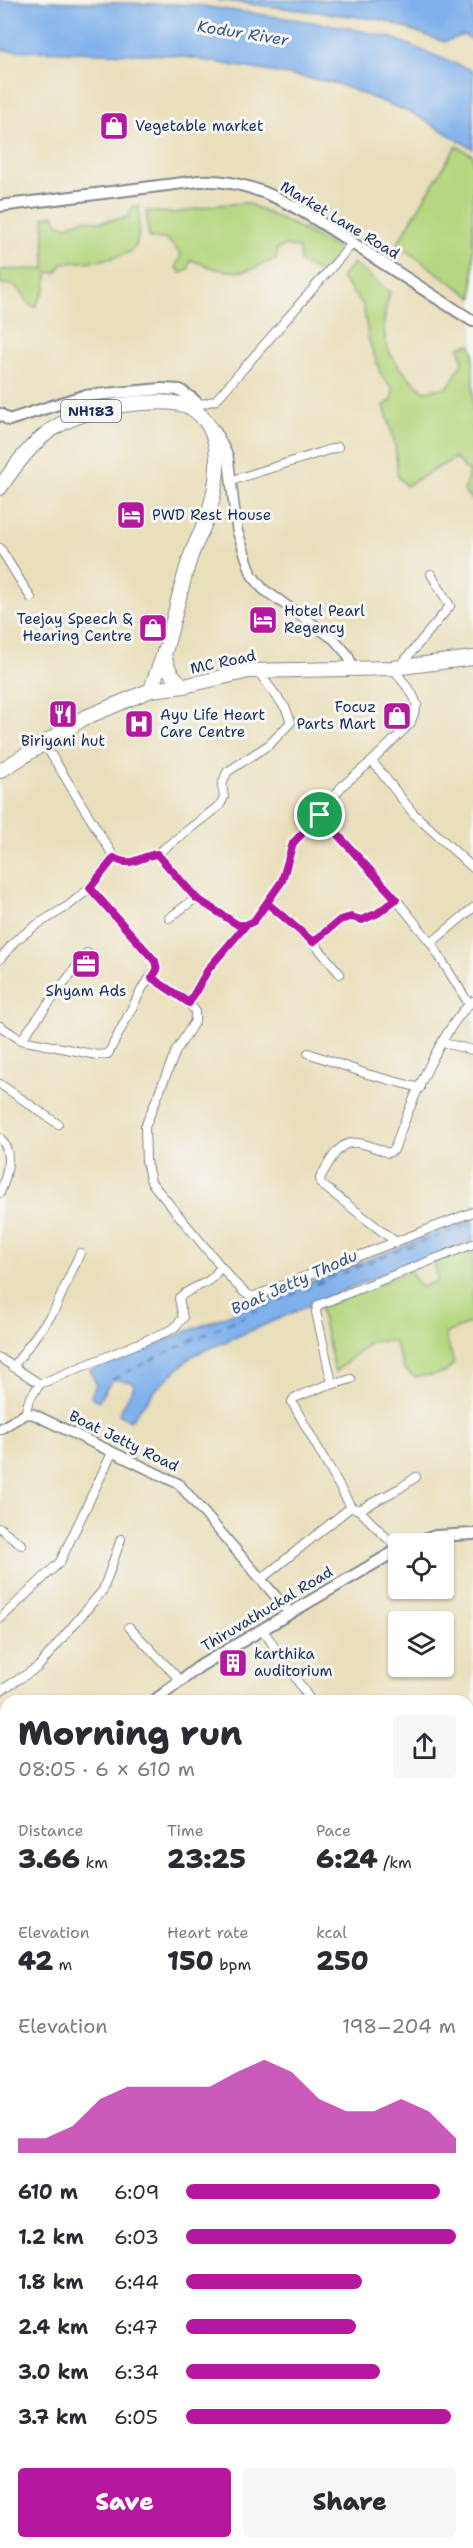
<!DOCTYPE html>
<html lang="en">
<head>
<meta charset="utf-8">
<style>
  body { margin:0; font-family:"Shantell Sans",sans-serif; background:#f7f7f7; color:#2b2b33; height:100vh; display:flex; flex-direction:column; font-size:22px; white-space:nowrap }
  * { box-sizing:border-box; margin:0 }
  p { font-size:20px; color:#7c7c81 }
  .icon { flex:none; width:33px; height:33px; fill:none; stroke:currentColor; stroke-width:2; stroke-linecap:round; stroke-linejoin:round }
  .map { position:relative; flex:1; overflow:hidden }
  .drawer { position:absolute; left:0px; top:1695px; width:474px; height:854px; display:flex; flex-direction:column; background:#fff; border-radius:18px 18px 0 0; box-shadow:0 2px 4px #0004 }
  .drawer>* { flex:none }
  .buttons { position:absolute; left:388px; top:1533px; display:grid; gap:12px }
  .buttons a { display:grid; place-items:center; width:66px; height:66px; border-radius:6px; background:#fff; box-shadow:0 2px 4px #0004; font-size:30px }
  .pin { position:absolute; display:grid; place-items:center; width:51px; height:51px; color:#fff; margin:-26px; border:3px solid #fff; border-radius:50%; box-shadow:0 2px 6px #0007 }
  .round { display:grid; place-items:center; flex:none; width:63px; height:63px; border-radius:6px; background:#f7f7f7 }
  .overview { display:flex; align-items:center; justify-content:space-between; height:102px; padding:0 18px }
  h1 { font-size:33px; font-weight:800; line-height:45px }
  .stats { display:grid; grid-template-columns:repeat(3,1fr); gap:9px; height:102px; padding:6px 18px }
  .stats div { display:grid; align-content:center }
  .stats b { font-size:26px; font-weight:800 }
  .stats small { font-size:16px; font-weight:400 }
  .stats p { font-size:16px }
  .chart { height:168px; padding:12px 18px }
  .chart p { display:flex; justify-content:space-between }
  .chart svg { width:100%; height:108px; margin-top:6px; fill:#b5179e; opacity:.7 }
  .action { display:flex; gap:12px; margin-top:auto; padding:12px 18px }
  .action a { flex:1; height:69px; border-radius:6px; background:#b5179e; color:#fff; font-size:24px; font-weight:800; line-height:69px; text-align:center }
  .action a+a { background:#f7f7f7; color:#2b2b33 }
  ul { padding:0 18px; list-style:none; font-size:20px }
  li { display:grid; grid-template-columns:96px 72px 1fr; align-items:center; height:45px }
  li i { height:15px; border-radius:8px; background:#b5179e }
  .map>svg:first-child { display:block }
  .green { fill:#b5d77f; stroke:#68836e; stroke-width:1.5 }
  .water { fill:#7fb0eb; stroke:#4d70a4; stroke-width:1.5 }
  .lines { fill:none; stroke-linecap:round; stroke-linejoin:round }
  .canal { stroke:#7fb0eb; stroke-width:10 }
  .ferry { stroke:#395688; stroke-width:1.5; stroke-dasharray:8 6; stroke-linecap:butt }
  .minor-casing { stroke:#82878c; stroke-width:10 }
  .tertiary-casing { stroke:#82878c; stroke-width:12 }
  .secondary-casing { stroke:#82878c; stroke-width:14 }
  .trunk-casing { stroke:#82878c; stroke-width:16 }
  .minor { stroke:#fff; stroke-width:8 }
  .tertiary { stroke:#fff; stroke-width:9 }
  .secondary { stroke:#fff; stroke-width:10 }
  .trunk { stroke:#fff; stroke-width:14 }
  .route-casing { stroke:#fff; stroke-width:12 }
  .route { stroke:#b5179e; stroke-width:8 }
  .labels { text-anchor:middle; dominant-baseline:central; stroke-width:6; stroke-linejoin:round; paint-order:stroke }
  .shield { fill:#f6f6f2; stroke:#5d6b8a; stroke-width:1.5 }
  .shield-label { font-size:14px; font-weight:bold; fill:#1b2f5e }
  .poi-label { font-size:15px; fill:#1b2f5e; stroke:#f6f6f2; text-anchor:start }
  .street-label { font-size:15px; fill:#1b2f5e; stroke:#f6f6f2 }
  .water-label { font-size:16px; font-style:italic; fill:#395688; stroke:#f6f6f2 }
</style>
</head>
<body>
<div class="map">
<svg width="473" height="2548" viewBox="0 0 473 2548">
  <rect width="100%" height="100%" fill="#f6f6f2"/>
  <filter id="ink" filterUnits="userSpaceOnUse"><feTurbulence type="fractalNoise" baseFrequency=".0167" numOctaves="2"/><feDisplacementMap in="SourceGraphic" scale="12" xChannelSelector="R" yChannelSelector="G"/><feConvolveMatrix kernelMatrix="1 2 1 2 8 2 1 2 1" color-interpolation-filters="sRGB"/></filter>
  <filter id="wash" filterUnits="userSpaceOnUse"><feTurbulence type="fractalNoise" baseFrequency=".008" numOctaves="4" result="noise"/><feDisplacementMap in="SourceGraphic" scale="24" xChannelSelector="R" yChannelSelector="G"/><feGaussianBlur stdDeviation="1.35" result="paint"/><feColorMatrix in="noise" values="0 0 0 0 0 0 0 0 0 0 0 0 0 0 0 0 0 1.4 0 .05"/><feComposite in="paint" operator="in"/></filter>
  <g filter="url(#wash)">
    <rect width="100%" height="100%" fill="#eadfbb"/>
    <path class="green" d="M456,146l17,9v143l-76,-54z
      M247,203l59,28 36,21 -19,22 -23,-12 -1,-14 -14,-2 -8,3 -1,11c-12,2 -21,10 -32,11 -19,3 -36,-5 -53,-11l-3,10 -7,3 -5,-6 5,-13 -15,-15 -17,-1 -3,-27 29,2 41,-8z
      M133,206h6c-1,11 2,29 -3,39 -6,16 -57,17 -73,18l-7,10 -8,-1 -3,18 -10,17 -7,-3c-7,-15 -11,-20 -28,-20v-14l45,-1 -1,-52 11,-2 2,8 8,3 21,-7 14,3 28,-5z
      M353,263l37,29c-15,48 -2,70 35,99l23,-4 15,-26 -4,-14 11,-3 3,6v151l-9,-9 5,-20 -14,-14 -49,28 -8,-9 -3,-32 -11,-40 8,-5 1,-12 -11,-11 -13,-36 -6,-36 -22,-27z
      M473,1248v74l-28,12 9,29 -9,10 -30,4 -11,-8 -10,-28h-23l-36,31 -15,-64 90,-37 11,16 16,-6 -2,-19z"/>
    <path class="water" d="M0,0l195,5 145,21 52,12 81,33v78l-59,-35 -79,-31 -162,-28 -173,-5z
      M216,0h257v40l-10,-5 -19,7 -60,-22z
      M473,1218v22l-114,44 -167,72 -34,31 -28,34 -11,-7 15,-28 -2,-4 -19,-3 -15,22 -7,-5 5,-12 -6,-14z"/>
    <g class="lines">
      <path class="canal" d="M468,2478l5,-4"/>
      <path class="ferry" d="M113,1379c117,-59 236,-112 360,-156"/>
    </g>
  </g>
  <g filter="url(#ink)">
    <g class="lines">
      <g class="minor-casing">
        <path id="minor" d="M194,400l8,4 14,-4 136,-156
          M233,480l105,-33
          M0,548l31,50
          M400,666l50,-60 -19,-32
          M44,743l70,114c19,12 24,0 43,-3l39,44 42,27h8l8,-4 28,-40 11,-38 27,-28 22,-29 30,-25 38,-37 7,-19 -4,-10 -20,-27
          M372,761l41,52 60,55
          M320,815l72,79 39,49 38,61
          M157,854l63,-49 4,-8 -2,-12 5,-13 43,-28 21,-22 -5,-13 -29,-39
          M267,903l46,39 27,-22 11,-3 11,3 16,-7 17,-14
          M169,918l27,-20
          M246,925l-37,43 -20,35 6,8v10l-19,30 -31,76 1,34 5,21 82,99 11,11 8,5 221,-85
          M313,942l27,32
          M431,943l42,-35
          M0,959l16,-19 22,-16 30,-18 22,-18 24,-31
          M152,978l37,25
          M0,1026l21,14 76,15 11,-1 36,-69 13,-15 -2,-9 -65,-73
          M21,1040l66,-87
          M443,1043l30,7
          M308,1053l59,21 53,14
          M0,1084l58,40
          M0,1138c14,14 7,38 0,55
          M396,1242l-75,-58 -1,-6c22,-39 26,-43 68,-25l6,-3c13,-39 48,-123 79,-149
          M0,1358l40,26
          M13,1367l41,-56 26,-58
          M331,1385l20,-6
          M25,1414l4,-14 11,-16 133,-55 10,-11 -4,-20c15,-15 30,-10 41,-31
          M351,1507l-59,-105 2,-4 38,-15 -16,-71 2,-7 155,-61
          M359,1510l39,39
          M0,1528l22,17
          M260,1580l91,-73 8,3 41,-22 16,-11
          M0,1619l60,-57 52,-109
          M129,1627l51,53
          M263,1630l48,71
          M0,1691l38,-24 65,-77 18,-51
          M468,1830l5,-4
          M0,1844l6,6
          M468,1848l5,5
          M468,1939l5,-4
          M0,2007l6,5
          M468,2028l5,-4
          M0,2212l6,-3
          M468,2220l5,4
          M468,2377l5,6
          M0,2411l6,8
          M94,2542l4,6
          M217,2548l9,-6"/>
      </g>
      <g class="tertiary-casing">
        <path id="tertiary" d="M215,430l13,26 9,74 15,45 11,14 71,50 13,15 7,14
          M0,1429l25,-15h8l146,70 111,129"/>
      </g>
      <g class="secondary-casing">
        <path id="secondary" d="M0,206l199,-25c63,-4 119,40 170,73 34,22 69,45 104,67
          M0,414l9,6 74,-24 79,-7 18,1 14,10 -3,7
          M413,1544l22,-8 38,-2
          M154,1701l46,-35 199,-117
          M0,1733l6,2
          M0,2517l6,7
          M18,2542l3,6"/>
      </g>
      <g class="trunk-casing">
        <path id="trunk" d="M0,488c35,-53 59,-73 123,-83 16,-2 54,-6 68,3 35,21 28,71 18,104 -5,16 -14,31 -19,46 -10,31 -16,63 -25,93 -5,13 -10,26 -14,39
          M164,652c2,16 8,25 20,34
          M0,771l84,-53 67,-28 33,-4 65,-15 144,-3 80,-10"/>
      </g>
      <use href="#minor" class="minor"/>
      <use href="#tertiary" class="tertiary"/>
      <use href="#secondary" class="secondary"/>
      <use href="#trunk" class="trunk"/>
    </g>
  </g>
  <g class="lines" filter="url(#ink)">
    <g class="route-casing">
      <path id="route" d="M320,815l-27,28 -11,38 -28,40 -8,4h-8l-42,-27 -39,-44c-18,2 -24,15 -43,4l-24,30 65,73 2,9 -5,8 37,25 20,-35 37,-43 8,-4 13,-18 46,39 27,-22 11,-3 11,3 16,-7 18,-14 -76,-84"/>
    </g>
    <use href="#route" class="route"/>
  </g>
  <defs>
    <g id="shop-square" transform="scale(1.5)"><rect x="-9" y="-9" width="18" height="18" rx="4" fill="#b5179e" stroke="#f6f6f2"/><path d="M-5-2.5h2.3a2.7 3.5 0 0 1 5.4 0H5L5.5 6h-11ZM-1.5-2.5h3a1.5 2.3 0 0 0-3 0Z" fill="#fff"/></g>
    <g id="hotel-square" transform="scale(1.5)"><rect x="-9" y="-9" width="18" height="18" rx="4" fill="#b5179e" stroke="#f6f6f2"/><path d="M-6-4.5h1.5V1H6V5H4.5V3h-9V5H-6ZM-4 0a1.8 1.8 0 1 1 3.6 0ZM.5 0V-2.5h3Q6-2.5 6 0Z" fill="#fff"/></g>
    <g id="restaurant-square" transform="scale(1.5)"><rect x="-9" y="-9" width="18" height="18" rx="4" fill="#b5179e" stroke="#f6f6f2"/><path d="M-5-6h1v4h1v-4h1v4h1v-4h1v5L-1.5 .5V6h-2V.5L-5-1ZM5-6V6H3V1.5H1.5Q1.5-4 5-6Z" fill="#fff"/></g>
    <g id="hospital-square" transform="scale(1.5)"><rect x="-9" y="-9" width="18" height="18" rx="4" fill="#b5179e" stroke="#f6f6f2"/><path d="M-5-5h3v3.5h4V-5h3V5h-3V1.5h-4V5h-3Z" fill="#fff"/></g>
    <g id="office-square" transform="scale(1.5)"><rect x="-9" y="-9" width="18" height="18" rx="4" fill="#b5179e" stroke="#f6f6f2"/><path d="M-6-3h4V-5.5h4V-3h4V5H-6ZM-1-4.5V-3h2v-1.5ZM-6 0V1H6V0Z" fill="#fff"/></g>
    <g id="building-square" transform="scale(1.5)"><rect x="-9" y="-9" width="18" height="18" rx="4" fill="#b5179e" stroke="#f6f6f2"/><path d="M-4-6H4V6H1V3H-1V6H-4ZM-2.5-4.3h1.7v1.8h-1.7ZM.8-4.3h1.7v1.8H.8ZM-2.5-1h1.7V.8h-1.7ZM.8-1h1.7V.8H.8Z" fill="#fff"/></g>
  </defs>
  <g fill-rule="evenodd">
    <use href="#shop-square" x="114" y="126"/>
    <use href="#hotel-square" x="131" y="515"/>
    <use href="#hotel-square" x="263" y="620"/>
    <use href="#shop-square" x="153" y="628"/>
    <use href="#restaurant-square" x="63" y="714"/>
    <use href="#shop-square" x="397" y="716"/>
    <use href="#hospital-square" x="139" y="724"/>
    <use href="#office-square" x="86" y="964"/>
    <use href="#building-square" x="233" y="1663"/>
  </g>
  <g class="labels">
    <rect class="shield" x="61" y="400" width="60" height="22" rx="4.5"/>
    <g class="shield-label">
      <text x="91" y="411">NH183</text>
    </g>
    <g class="poi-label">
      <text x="135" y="126">Vegetable market</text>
      <text x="152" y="515">PWD Rest House</text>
      <text x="284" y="611">Hotel Pearl<tspan x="284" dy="17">Regency</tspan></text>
      <text x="132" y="619" text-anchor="end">Teejay Speech &amp;<tspan x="132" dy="17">Hearing Centre</tspan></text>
      <text x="376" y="707" text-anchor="end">Focuz<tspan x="376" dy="17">Parts Mart</tspan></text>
      <text x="160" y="715">Ayu Life Heart<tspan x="160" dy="17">Care Centre</tspan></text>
      <text x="63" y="741" text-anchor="middle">Biriyani hut</text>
      <text x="86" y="991" text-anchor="middle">Shyam Ads</text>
      <text x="254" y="1654">karthika<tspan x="254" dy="17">auditorium</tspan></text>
    </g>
    <g class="street-label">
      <text transform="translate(340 220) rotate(31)">Market Lane Road</text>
      <text transform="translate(223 662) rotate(-12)">MC Road</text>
      <text transform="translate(124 1441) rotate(26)">Boat Jetty Road</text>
      <text transform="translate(267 1609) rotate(-31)">Thiruvathuckal Road</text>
    </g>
    <g class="water-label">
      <text transform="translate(243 33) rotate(9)">Kodur River</text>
      <text transform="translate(294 1282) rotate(-24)">Boat Jetty Thodu</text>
    </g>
  </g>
</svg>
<div class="buttons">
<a><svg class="icon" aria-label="locate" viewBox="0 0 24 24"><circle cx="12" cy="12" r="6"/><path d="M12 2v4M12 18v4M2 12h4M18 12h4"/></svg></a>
<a><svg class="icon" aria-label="layers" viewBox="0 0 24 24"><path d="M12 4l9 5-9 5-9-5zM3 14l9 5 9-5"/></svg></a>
</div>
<div class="pin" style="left:320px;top:815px;background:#1e9e55"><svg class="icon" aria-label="arrive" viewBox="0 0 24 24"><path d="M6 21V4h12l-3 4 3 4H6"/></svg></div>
<section class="drawer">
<div class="overview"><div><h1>Morning run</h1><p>08:05 · 6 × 610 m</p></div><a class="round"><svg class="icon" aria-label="share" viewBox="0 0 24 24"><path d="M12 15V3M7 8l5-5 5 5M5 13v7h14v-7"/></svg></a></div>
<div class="stats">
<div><p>Distance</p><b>3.66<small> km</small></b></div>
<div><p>Time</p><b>23:25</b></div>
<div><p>Pace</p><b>6:24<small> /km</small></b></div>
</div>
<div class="stats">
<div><p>Elevation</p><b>42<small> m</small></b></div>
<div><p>Heart rate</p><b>150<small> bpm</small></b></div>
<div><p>kcal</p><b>250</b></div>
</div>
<div class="chart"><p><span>Elevation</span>198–204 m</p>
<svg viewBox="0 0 160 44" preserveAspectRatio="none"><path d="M0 44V38L10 38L20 33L30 22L40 17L50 17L60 17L70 17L80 11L90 6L100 11L110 22L120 27L130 27L140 22L150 27L160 38V44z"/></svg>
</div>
<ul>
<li><b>610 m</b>6:09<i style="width:94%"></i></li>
<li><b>1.2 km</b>6:03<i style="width:100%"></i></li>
<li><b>1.8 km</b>6:44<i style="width:65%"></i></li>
<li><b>2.4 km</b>6:47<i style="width:63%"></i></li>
<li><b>3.0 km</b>6:34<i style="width:72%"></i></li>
<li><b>3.7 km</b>6:05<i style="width:98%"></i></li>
</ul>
<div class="action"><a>Save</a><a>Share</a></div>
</section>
</div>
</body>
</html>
